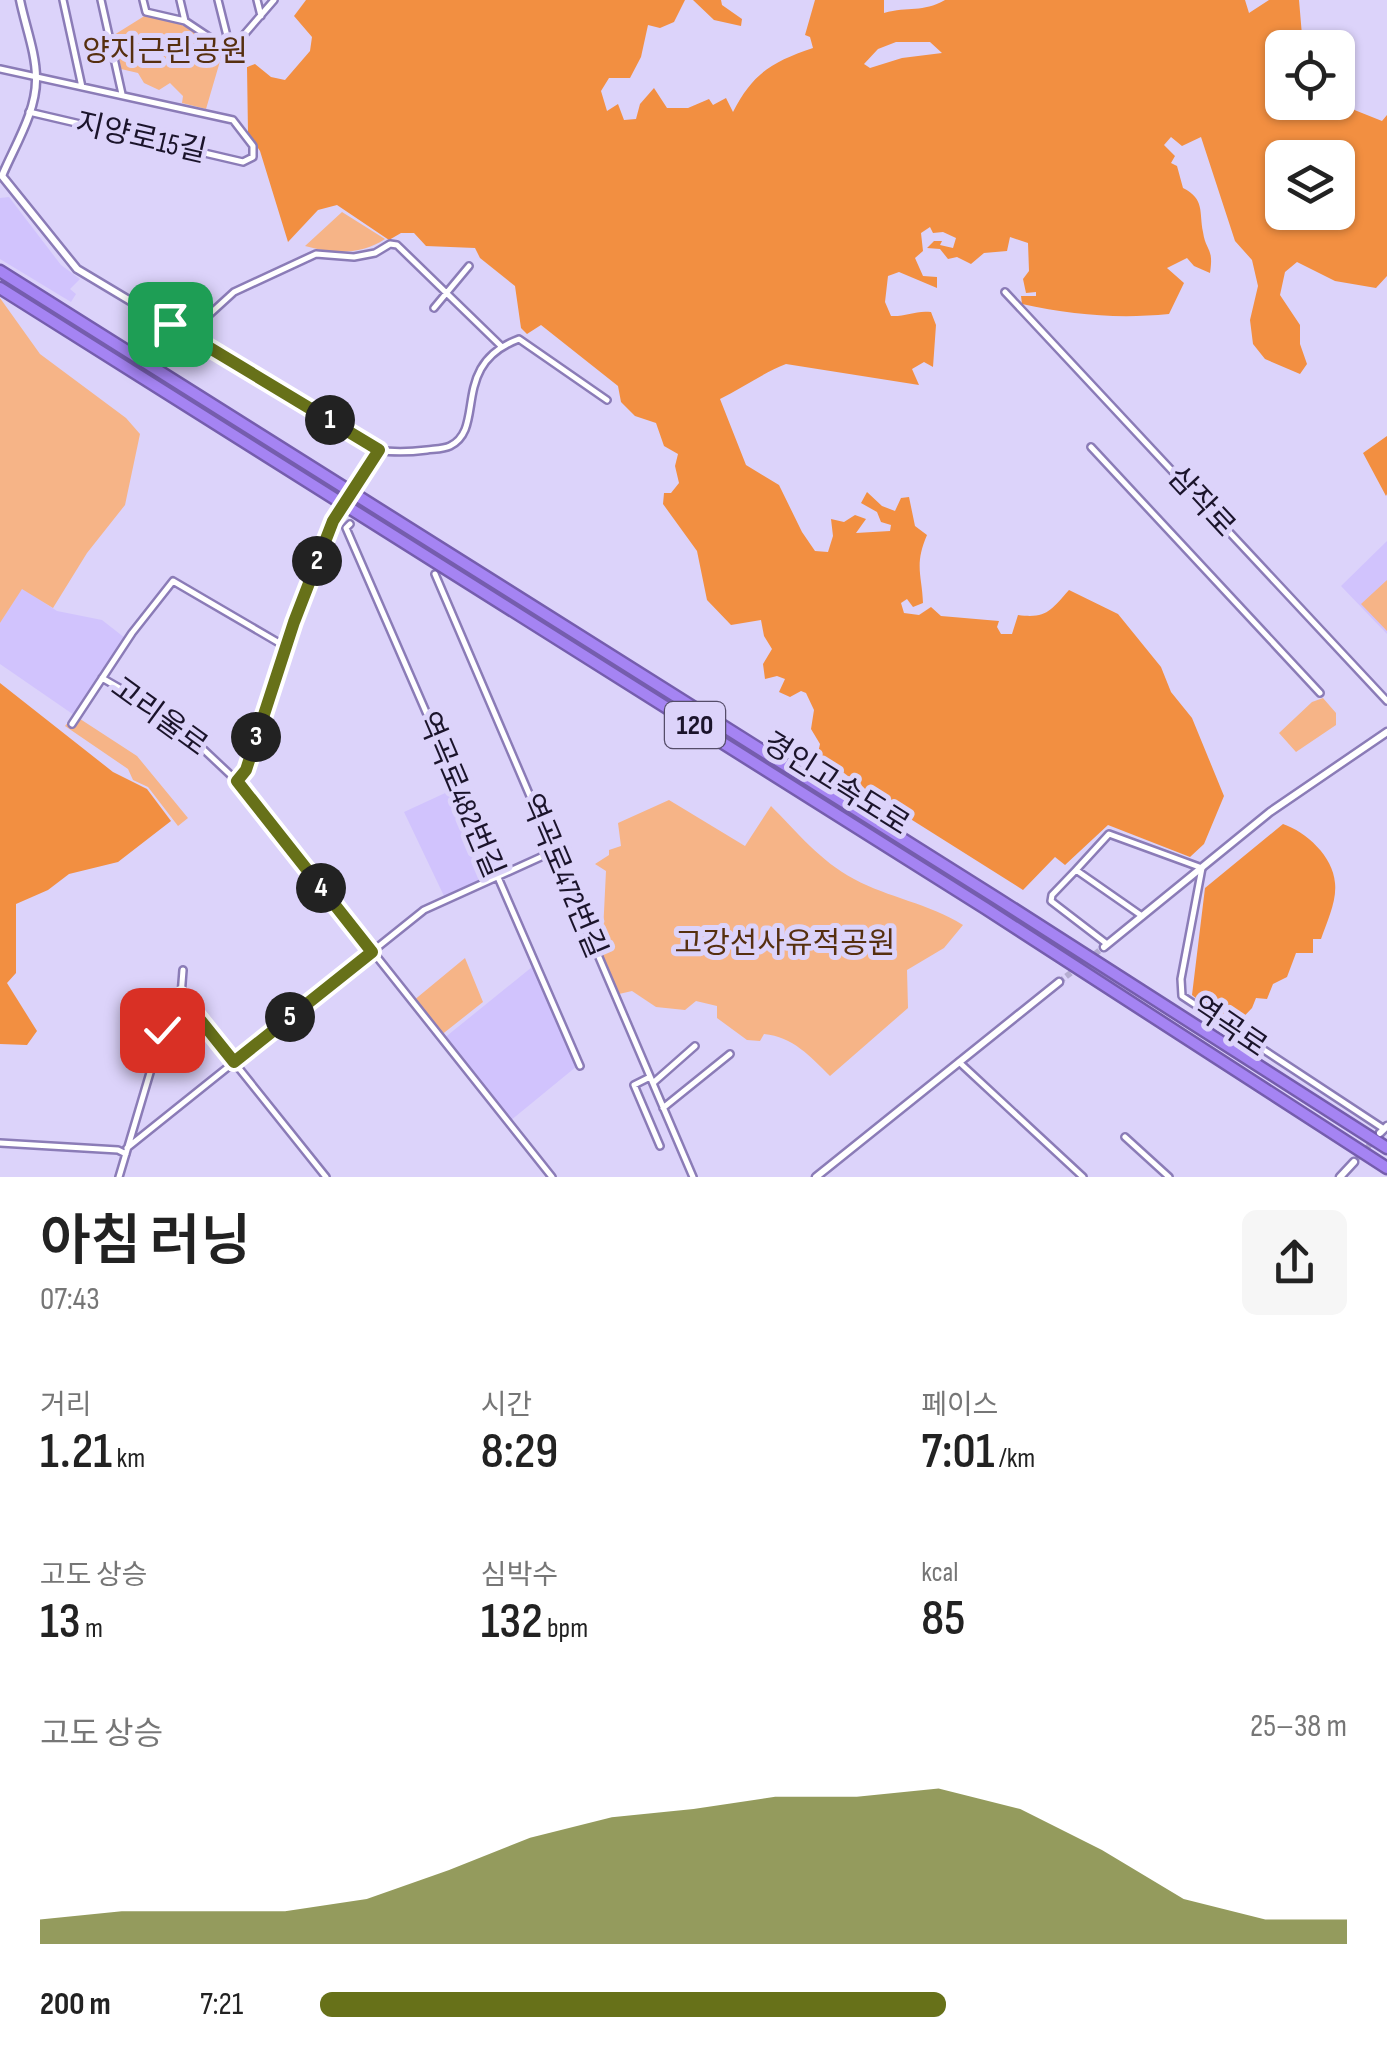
<!DOCTYPE html>
<html lang="ko">
<head>
<meta charset="utf-8">
<style>
  body { margin:0; font-family:"Sofia Sans Condensed","Noto Sans KR",sans-serif; background:#f6f6f6; color:#222; height:100vh; display:flex; flex-direction:column; font-size:38px; white-space:nowrap }
  * { box-sizing:border-box; margin:0 }
  p { font-size:32px; color:#767676 }
  .icon { flex:none; width:55px; height:55px; fill:none; stroke:currentColor; stroke-width:2; stroke-linecap:round; stroke-linejoin:round }
  .map { position:relative; height:1177px; overflow:hidden }
  .sheet { display:flex; flex-direction:column; background:#fff; flex:1 }
  .sheet>* { flex:none }
  .fabs { position:absolute; left:1265px; top:30px; display:grid; gap:20px }
  .fabs a { display:grid; place-items:center; width:90px; height:90px; border-radius:15px; background:#fff; box-shadow:0 2px 8px #0004; font-size:50px }
  .pin { position:absolute; display:grid; place-items:center; width:85px; height:85px; color:#fff; margin:-42px; border-radius:20px; box-shadow:0 5px 15px #0006 }
  .km { position:absolute; width:50px; height:50px; margin:-25px; border-radius:50%; background:#222; color:#fff; font-size:28px; line-height:50px; text-align:center }
  .round { display:grid; place-items:center; flex:none; width:105px; height:105px; border-radius:15px; background:#f6f6f6 }
  .overview { display:flex; align-items:center; justify-content:space-between; height:170px; padding:0 40px }
  h1 { font-size:55px; font-weight:600; line-height:75px }
  .figures { display:grid; grid-template-columns:repeat(3,1fr); gap:15px; height:170px; padding:10px 40px }
  .figures div { display:grid; align-content:center }
  .figures b { font-size:50px; font-weight:600 }
  .figures small { font-size:28px; font-weight:400 }
  .figures p { font-size:28px }
  .chart { height:280px; padding:20px 40px }
  .chart p { display:flex; justify-content:space-between }
  .chart svg { width:100%; height:180px; margin-top:10px; fill:#677119; opacity:.7 }
  ul { padding:0 40px; list-style:none; font-size:32px }
  li { display:grid; grid-template-columns:160px 120px 1fr; align-items:center; height:75px }
  li i { height:25px; border-radius:12px; background:#677119 }
  .map>svg:first-child { display:block }
  .built { fill:#d1c3fd }
  .green { fill:#f6b487 }
  .forest { fill:#f28f41; fill-rule:evenodd }
  .lines { fill:none; stroke-linecap:round; stroke-linejoin:round }
  .tertiary-tunnel { stroke:#b5add1; stroke-width:6; stroke-dasharray:6 3; stroke-linecap:butt }
  .minor-casing { stroke:#8b7cb7; stroke-width:10 }
  .tertiary-casing { stroke:#8b7cb7; stroke-width:11 }
  .motorway-casing { stroke:#755dad; stroke-width:15 }
  .minor { stroke:#fff; stroke-width:5 }
  .tertiary { stroke:#fff; stroke-width:6 }
  .motorway { stroke:#a584f3; stroke-width:10 }
  .minor-bridge-casing { stroke:#8b7cb7; stroke-width:10; stroke-linecap:butt }
  .minor-bridge { stroke:#fff; stroke-width:5 }
  .route-casing { stroke:#fff; stroke-width:20 }
  .route { stroke:#677119; stroke-width:12 }
  .labels { text-anchor:middle; dominant-baseline:central; stroke-width:10; stroke-linejoin:round; paint-order:stroke }
  .shield { fill:#dcd3fa; stroke:#554d69; stroke-width:2.5 }
  .shield-label { font-size:28px; font-weight:bold; fill:#1b142b }
  .park-label { font-size:30px; fill:#562f0f; stroke:#dcd3fa }
  .street-label { font-size:30px; fill:#1b142b; stroke:#dcd3fa }
</style>
</head>
<body>
<div class="map">
<svg width="1387" height="1177" viewBox="0 0 1387 1177">
  <rect width="100%" height="100%" fill="#dcd3fa"/>
  <path class="built" d="M9,197l52,68 19,14 -10,10 6,5 -5,8 -71,-43v-61z
    M1387,541v93l-46,-48z
    M22,588l35,23 45,9 23,18 -51,77 -74,-51v-41z
    M456,788l37,88 -49,20 -40,-84z
    M532,967l45,99 -67,55 -67,-82z"/>
  <path class="green" d="M146,15c30,1 53,20 77,36l-17,58 -24,-6 1,-7 -13,-13 -11,7 -15,-7 -6,-10 -17,-4 -7,-34z
    M342,212l43,27c-24,16 -52,15 -80,7z
    M0,298l40,56 86,64 14,16 -15,71 -38,48 -34,55 -31,-19 -22,34z
    M1387,580v51l-26,-27z
    M1323,698l13,15v12l-40,27 -17,-19 33,-31z
    M74,715l63,41 51,62 -10,8 -30,-39 -15,-7 -5,-11 -63,-43z
    M669,800l76,46 26,-40c26,26 49,55 83,73 35,19 74,24 109,46l-19,23 -37,22 1,38 -78,68c-20,-20 -37,-39 -66,-42l-4,7 -13,-1 -30,-22v-12l-21,-5 -11,9 -29,-3 -24,-16 -13,3 -23,-55 7,-7 3,-61 -11,-7 14,-9v-5l12,-4 -3,-23z
    M465,958l18,44 -43,34 -27,-35z"/>
  <path class="forest" d="M306,0h379l-11,22 -14,6 -12,-3 -7,32 -11,21h-21l-8,13 6,20 11,-7 6,16 12,-1 4,-15 14,-16 13,20h21l21,-9 4,6 13,-7 7,14c20,-39 39,-50 80,-64l-3,-11 -5,-2 10,-35h69v13c25,-7 38,0 61,-13h300l4,13 20,-13h30l4,47 -21,1v54l55,1 45,18 5,-6v161l-11,12 -41,-7 -38,-19 -12,10 -5,23 20,30v19l7,20 -7,10 -35,-15 -12,-15 -3,-24 8,-34 -6,-26 -17,-19 -34,-104 -19,9 -11,-9 -7,8 11,11 -4,7 6,3 6,22c22,11 16,24 20,44 3,20 11,15 7,41l-16,-7 -7,-8 -20,10 17,15 -15,31c-51,5 -97,1 -147,-10l-1,-8h15v-4l-10,1 -3,-14 6,-8 -1,-28 -18,-6 -3,14 -23,2 -13,11 -14,-7 -9,2 -8,-10 -13,-1 7,-7h8l-2,4 13,3 3,-10 -13,-6 -10,1 -3,-6 -9,6 2,18 -8,7 8,18 14,1v11l-38,-16 -11,4 -3,26 6,14c14,1 25,-6 40,-4l5,13 -3,42 -9,-5 -12,7 7,16 -133,-21c-23,9 -44,24 -66,35l26,66 33,20 23,47 13,19 13,1 5,-16 -2,-17 13,3 11,-7 11,4 -10,14 34,-2 1,-6 -10,-3 -4,-10 -16,-9 6,-11 15,14 13,5 6,-13 8,-1 6,29 12,9c-13,30 -5,40 -4,68l-10,4 -6,-8 -6,4 3,10 15,2 12,-8 10,9 58,5 -2,6 4,7h11l6,-19c29,4 33,-5 51,-25l49,24 43,53 10,25 21,26 32,78 -20,48 -14,13 -82,-32 -43,40 -10,-8 -32,33 -149,-94 -56,-43 2,-9 -9,-15 3,-19 -8,-17 -5,-2 -11,6 -11,-5 6,-13 -8,-3 -12,3 -2,-15 9,-15 -8,-13 -3,-16 -30,5 -24,-25 -10,-49 -34,-47 1,-11h7l8,-10 -4,-17 3,-12 -14,-8 -8,-23 -21,-7 -14,-14 -3,-16 -77,-61 -14,9 -6,-6 -6,-42 -35,-28 -5,-10 -49,-2 -12,-13h-13l-12,7 -52,-35 -19,5 -30,32 -28,-91 -12,-18 -1,-66 8,-3 16,13 14,3 25,-29 2,-14 -18,-21zM896,42h34l12,11 -40,5 -32,10 -6,-4 14,-15zM1282,158h56v54h-56z
    M693,0h28l1,5 20,14 -1,7 -27,-6z
    M1387,436v58l-1,2 -23,-43z
    M0,683l113,89 34,17 24,32 -53,41 -49,12 -21,16 -32,14v69l-9,10 30,48 -10,14 -27,-1z
    M1283,824c23,8 50,32 52,59 2,18 -8,39 -14,56h-8v14h-17l-9,24 -14,7 -6,15 -11,-1 -4,10 -19,20 -41,-33 13,-107z"/>
  <g class="lines">
    <path class="tertiary-tunnel" d="M1059,982l45,-35
      M1354,1162l22,-24"/>
    <g class="minor-casing">
      <path id="minor" d="M63,0l19,87
        M101,0l21,94
        M143,0l3,12 39,9 45,30
        M180,0l5,21
        M218,0l12,48
        M257,0l4,16
        M230,51l44,-51
        M0,69l233,51 20,26v11l-10,5 -214,-50
        M1005,292l382,409
        M434,308l35,-42
        M189,333l45,-41 82,-38 38,3 21,-4 15,-9 7,1 104,101
        M1091,447l229,246
        M362,477l17,-27c15,3 32,2 48,0 7,-1 17,-1 23,-4 37,-18 -1,-81 69,-107l88,61
        M350,524l-4,4 234,538
        M435,574l258,603
        M102,678l66,38 69,65 315,396
        M72,724l60,-91 41,-52 113,66
        M237,781l9,-11 48,-148 41,-104
        M1076,870l-24,25 -1,6 56,43
        M1142,916l-66,-46 33,-36 93,34 -21,111 1,17 202,133
        M181,996l145,181
        M959,1062l124,115
        M650,1077l-16,8 26,61
        M653,1083l42,-37
        M663,1108l67,-54
        M1125,1137l44,40
        M0,1143l118,7 8,4
        M127,1148l297,-238 128,-58
        M119,1177l44,-148 18,-33 2,-26"/>
    </g>
    <g class="tertiary-casing">
      <path id="tertiary" d="M20,0c5,25 16,53 16,78 1,33 -22,69 -34,98l75,93 302,181
        M1104,947l166,-135 117,-80
        M1380,1133l7,-7
        M816,1177l243,-195
        M1340,1177l14,-15"/>
    </g>
    <g class="motorway-casing">
      <path id="motorway" d="M0,271l998,628 389,249
        M0,288l985,620 402,260"/>
    </g>
    <use href="#minor" class="minor"/>
    <use href="#tertiary" class="tertiary"/>
    <use href="#motorway" class="motorway"/>
    <g class="minor-bridge-casing">
      <path id="minor-bridge" d="M335,518l27,-41"/>
    </g>
    <use href="#minor-bridge" class="minor-bridge"/>
  </g>
  <g class="lines">
    <g class="route-casing">
      <path id="route" d="M162,1030l19,-34 53,66 138,-110 -135,-171 9,-11 48,-148 39,-101 46,-71 -209,-126"/>
    </g>
    <use href="#route" class="route"/>
  </g>
  <g class="labels">
    <rect class="shield" x="665" y="702" width="60" height="46" rx="8"/>
    <g class="shield-label">
      <text x="695" y="725">120</text>
    </g>
    <g class="park-label">
      <text x="165" y="52">양지근린공원</text>
      <text x="785" y="944">고강선사유적공원</text>
    </g>
    <g class="street-label">
      <text transform="translate(141 138) rotate(13)">지양로15길</text>
      <text transform="translate(1201 502) rotate(47)">삼작로</text>
      <text transform="translate(159 717) rotate(36)">고리울로</text>
      <text transform="translate(836 784) rotate(32)">경인고속도로</text>
      <text transform="translate(460 795) rotate(67)">역곡로482번길</text>
      <text transform="translate(563 876) rotate(67)">역곡로472번길</text>
      <text transform="translate(1229 1027) rotate(34)">역곡로</text>
    </g>
  </g>
</svg>
<div class="fabs">
<a><svg class="icon" aria-label="locate" viewBox="0 0 24 24"><circle cx="12" cy="12" r="6"/><path d="M12 2v4M12 18v4M2 12h4M18 12h4"/></svg></a>
<a><svg class="icon" aria-label="layers" viewBox="0 0 24 24"><path d="M12 4l9 5-9 5-9-5zM3 14l9 5 9-5"/></svg></a>
</div>
<div class="pin" style="left:170px;top:324px;background:#1e9e55"><svg class="icon" aria-label="arrive" viewBox="0 0 24 24"><path d="M6 21V4h12l-3 4 3 4H6"/></svg></div>
<div class="pin" style="left:162px;top:1030px;background:#d93025"><svg class="icon" aria-label="check" viewBox="0 0 24 24"><path d="M5 12l5 5 9-10"/></svg></div>
<b class="km" style="left:330px;top:420px">1</b>
<b class="km" style="left:317px;top:561px">2</b>
<b class="km" style="left:256px;top:737px">3</b>
<b class="km" style="left:321px;top:888px">4</b>
<b class="km" style="left:290px;top:1017px">5</b>
</div>
<section class="sheet">
<div class="overview"><div><h1>아침 러닝</h1><p>07:43</p></div><a class="round"><svg class="icon" aria-label="share" viewBox="0 0 24 24"><path d="M12 15V3M7 8l5-5 5 5M5 13v7h14v-7"/></svg></a></div>
<div class="figures">
<div><p>거리</p><b>1.21<small> km</small></b></div>
<div><p>시간</p><b>8:29</b></div>
<div><p>페이스</p><b>7:01<small> /km</small></b></div>
</div>
<div class="figures">
<div><p>고도 상승</p><b>13<small> m</small></b></div>
<div><p>심박수</p><b>132<small> bpm</small></b></div>
<div><p>kcal</p><b>85</b></div>
</div>
<div class="chart"><p><span>고도 상승</span>25–38 m</p>
<svg viewBox="0 0 160 44" preserveAspectRatio="none"><path d="M0 44V38L10 36L20 36L30 36L40 33L50 26L60 18L70 13L80 11L90 8L100 8L110 6L120 11L130 21L140 33L150 38L160 38V44z"/></svg>
</div>
<ul>
<li><b>200 m</b>7:21<i style="width:61%"></i></li>
</ul>
</section>
</body>
</html>
